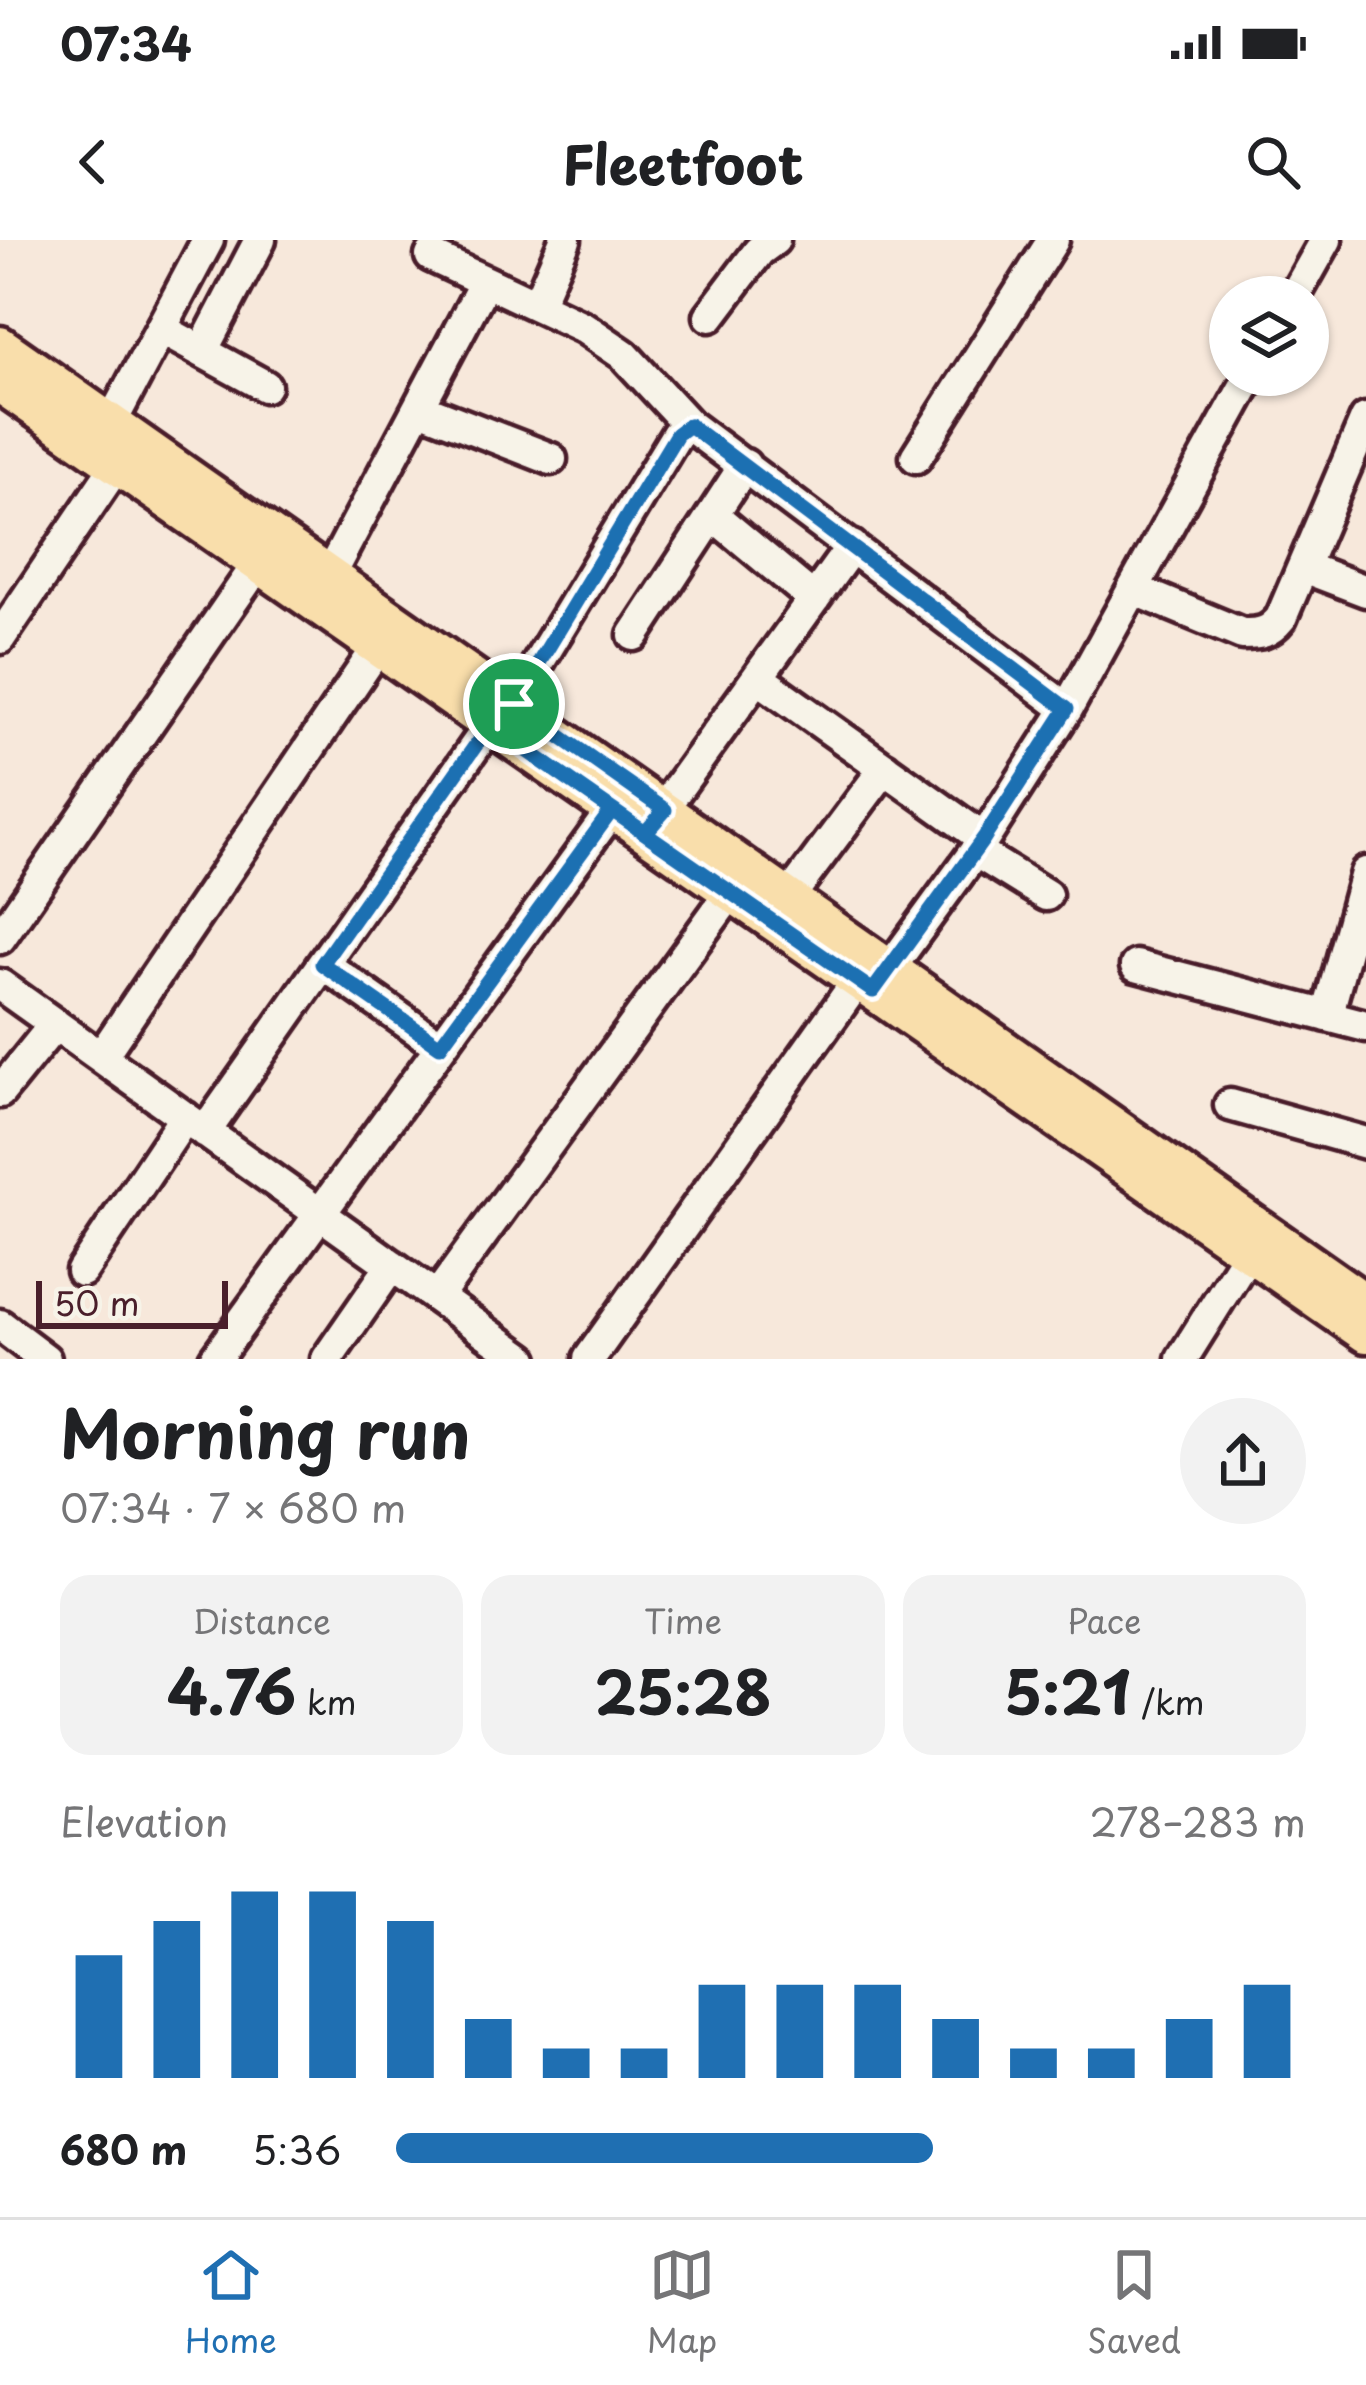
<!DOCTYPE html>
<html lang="en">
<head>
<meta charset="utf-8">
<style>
  body { margin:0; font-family:"Playpen Sans",sans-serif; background:#f2f2f2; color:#202124; height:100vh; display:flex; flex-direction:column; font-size:45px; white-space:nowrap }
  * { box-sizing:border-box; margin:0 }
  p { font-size:39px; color:#757577 }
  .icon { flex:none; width:66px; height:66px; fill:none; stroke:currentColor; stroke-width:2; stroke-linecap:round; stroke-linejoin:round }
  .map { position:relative; height:1119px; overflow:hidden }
  .side { display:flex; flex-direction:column; background:#fff; flex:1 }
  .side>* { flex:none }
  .buttons { position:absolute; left:1209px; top:36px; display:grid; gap:24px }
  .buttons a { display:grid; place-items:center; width:120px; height:120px; border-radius:50%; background:#fff; box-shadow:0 3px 9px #0004; font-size:60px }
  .scale { position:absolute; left:36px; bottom:30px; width:192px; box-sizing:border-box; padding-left:12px; border:6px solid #4a1f2b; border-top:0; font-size:33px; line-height:42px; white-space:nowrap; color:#4a1f2b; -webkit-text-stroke:9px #f7f3e8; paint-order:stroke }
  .pin { position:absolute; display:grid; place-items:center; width:102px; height:102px; color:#fff; margin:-51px; border:6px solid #fff; border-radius:50%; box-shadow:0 3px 12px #0007 }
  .round { display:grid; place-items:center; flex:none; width:126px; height:126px; border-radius:63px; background:#f2f2f2 }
  .headline { display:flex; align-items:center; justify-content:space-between; height:204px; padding:0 60px }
  h1 { font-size:66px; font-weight:700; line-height:90px }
  .metrics { display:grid; grid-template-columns:repeat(3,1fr); gap:18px; height:204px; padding:12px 60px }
  .metrics div { display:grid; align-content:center; border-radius:30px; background:#f2f2f2; text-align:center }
  .metrics b { font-size:60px; font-weight:700 }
  .metrics small { font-size:33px; font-weight:400 }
  .metrics p { font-size:33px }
  .chart { height:336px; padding:24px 60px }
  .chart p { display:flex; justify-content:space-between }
  .chart svg { width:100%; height:216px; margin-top:12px; stroke:#1f6fb2; stroke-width:6 }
  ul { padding:0 60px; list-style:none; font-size:39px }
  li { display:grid; grid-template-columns:192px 144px 1fr; align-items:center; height:90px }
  li i { height:30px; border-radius:15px; background:#1f6fb2 }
  .status { display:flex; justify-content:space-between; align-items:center; height:84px; padding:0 60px; background:#fff; direction:ltr }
  .status svg { height:33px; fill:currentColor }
  header { display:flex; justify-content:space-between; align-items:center; height:156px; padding:0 60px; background:#fff; font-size:54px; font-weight:700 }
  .tab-bar { display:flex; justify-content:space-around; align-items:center; height:168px; border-top:3px solid #e0e0e0; background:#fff; font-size:33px; color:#757577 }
  .tab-bar a { display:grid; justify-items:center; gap:6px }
  .tab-bar .on { color:#1f6fb2 }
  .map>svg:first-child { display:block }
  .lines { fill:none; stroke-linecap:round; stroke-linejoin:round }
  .minor-casing { stroke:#4a1f2b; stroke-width:39 }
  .major-casing { stroke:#4a1f2b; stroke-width:45 }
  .minor { stroke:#f7f3e8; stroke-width:30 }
  .major { stroke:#f9deab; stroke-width:36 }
  .route-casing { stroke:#fff; stroke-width:24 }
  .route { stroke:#1f6fb2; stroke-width:15 }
</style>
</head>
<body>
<div class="status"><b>07:34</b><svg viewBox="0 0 49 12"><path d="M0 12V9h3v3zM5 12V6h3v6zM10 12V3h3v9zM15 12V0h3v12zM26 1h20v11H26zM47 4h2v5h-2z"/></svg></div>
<header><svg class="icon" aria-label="back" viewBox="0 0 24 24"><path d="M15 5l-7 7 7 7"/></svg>Fleetfoot<svg class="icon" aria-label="search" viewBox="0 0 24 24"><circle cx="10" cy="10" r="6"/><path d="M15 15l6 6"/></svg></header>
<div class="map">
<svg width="1366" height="1119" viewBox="0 0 1366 1119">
  <rect width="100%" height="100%" fill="#f7e8db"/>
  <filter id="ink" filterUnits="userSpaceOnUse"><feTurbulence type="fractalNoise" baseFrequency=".00833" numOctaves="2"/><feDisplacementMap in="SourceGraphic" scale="24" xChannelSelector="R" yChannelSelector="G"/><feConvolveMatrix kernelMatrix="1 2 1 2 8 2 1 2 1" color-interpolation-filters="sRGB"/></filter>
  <g filter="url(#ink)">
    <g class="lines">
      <g class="minor-casing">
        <path id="minor" d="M431,16l152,71 41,28 65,70
          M1294,57l32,-57
          M537,65l28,-65
          M710,76l49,-65 15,-11
          M161,89l104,57
          M202,111l58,-111
          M420,168l131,51
          M112,181l96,-181
          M916,217l137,-217
          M713,275l101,84
          M1303,327l63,24
          M330,334l155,-292
          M1133,349l109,45c18,0 27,-1 39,-16l85,-199
          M634,395l111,-170
          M0,398l116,-172
          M758,438l226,161
          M514,463l163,-269 12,-9 378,284
          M649,588l203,-282
          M975,611l71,44
          M789,657l96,-129
          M0,698l258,-374
          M323,724l117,82
          M1136,726l230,60
          M0,745l523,374
          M877,746l107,-147 83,-130 184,-334
          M1327,776l39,-143
          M101,817l277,-410
          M0,852l55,-68
          M1230,865l136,38
          M205,892l285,-407
          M82,1031l103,-154
          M437,1057l294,-405
          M0,1085l45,34
          M215,1119l397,-549
          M327,1119l65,-94
          M589,1119l269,-379
          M1182,1119l67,-107"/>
      </g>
      <g class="major-casing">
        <path id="major" d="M0,105l1366,958
          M0,144l1366,950"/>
      </g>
      <use href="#minor" class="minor"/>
      <use href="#major" class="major"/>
    </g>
  </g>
  <g class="lines" filter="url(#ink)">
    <g class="route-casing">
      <path id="route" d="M514,464l151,106 -20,23 -33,-23 -172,236 -118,-82 168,-239 155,108 228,158 111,-153 83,-129 -378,-284 -12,9 -163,270"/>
    </g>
    <use href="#route" class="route"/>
  </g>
</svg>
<div class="buttons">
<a><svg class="icon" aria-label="layers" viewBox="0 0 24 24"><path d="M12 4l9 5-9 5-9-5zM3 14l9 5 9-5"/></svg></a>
</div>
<div class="scale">50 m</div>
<div class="pin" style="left:514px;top:464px;background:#1e9e55"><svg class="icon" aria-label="arrive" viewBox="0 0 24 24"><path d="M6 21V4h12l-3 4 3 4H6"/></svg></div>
</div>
<section class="side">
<div class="headline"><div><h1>Morning run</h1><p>07:34 · 7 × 680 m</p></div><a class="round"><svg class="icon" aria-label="share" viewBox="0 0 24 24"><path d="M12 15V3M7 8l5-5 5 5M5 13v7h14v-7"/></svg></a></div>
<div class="metrics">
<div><p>Distance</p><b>4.76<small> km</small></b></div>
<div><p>Time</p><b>25:28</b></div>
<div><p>Pace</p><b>5:21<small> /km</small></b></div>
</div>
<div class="chart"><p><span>Elevation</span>278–283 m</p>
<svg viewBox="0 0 160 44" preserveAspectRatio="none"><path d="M5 44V19M15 44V12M25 44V6M35 44V6M45 44V12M55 44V32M65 44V38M75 44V38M85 44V25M95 44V25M105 44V25M115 44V32M125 44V38M135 44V38M145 44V32M155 44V25"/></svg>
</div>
<ul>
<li><b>680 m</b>5:36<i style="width:59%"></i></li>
</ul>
</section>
<nav class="tab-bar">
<a class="on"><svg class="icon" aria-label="home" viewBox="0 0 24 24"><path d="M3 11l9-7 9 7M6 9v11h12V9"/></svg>Home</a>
<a><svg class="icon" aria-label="map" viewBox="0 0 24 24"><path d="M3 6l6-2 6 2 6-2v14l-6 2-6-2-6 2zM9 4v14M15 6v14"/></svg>Map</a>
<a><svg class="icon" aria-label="saved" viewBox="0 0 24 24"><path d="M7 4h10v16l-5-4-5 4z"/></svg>Saved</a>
</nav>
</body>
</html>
